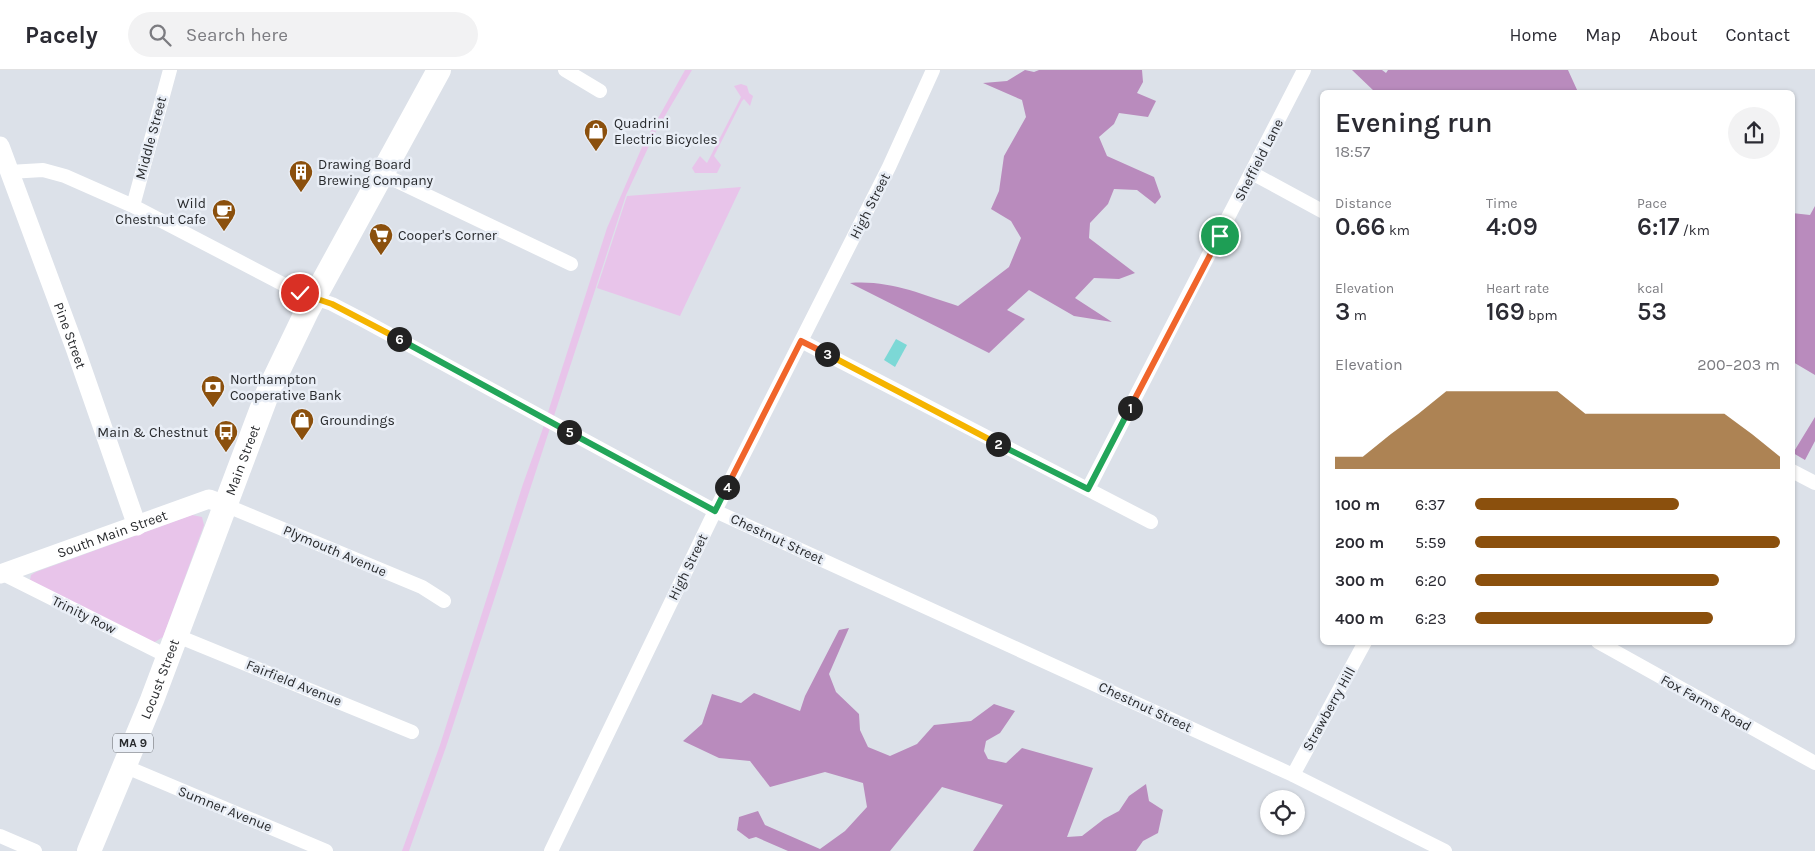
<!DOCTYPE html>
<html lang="en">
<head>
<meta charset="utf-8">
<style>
  body { margin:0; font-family:Karla,sans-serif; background:#f2f2f3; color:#2b2b33; height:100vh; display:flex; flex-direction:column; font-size:19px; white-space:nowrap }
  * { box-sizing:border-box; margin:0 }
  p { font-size:16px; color:#7c7c81 }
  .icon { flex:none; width:28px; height:28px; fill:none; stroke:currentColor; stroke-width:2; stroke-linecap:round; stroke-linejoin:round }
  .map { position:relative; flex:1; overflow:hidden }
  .sheet { position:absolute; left:1320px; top:20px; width:475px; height:555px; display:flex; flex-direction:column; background:#fff; border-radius:8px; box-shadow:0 1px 4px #0004 }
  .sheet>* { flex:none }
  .controls { position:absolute; left:1260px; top:720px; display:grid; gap:10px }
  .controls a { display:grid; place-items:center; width:45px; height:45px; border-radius:50%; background:#fff; box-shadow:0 1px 4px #0004; font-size:25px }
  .pin { position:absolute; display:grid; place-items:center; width:42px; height:42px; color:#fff; margin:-21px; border:2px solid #fff; border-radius:50%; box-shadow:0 1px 5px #0007 }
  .km { position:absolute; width:25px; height:25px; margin:-12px; border-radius:50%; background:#222; color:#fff; font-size:14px; line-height:25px; text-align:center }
  .round { display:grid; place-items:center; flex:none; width:52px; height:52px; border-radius:26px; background:#f2f2f3 }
  .head { display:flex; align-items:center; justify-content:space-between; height:85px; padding:0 15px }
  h1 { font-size:28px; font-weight:600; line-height:38px }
  .figures { display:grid; grid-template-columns:repeat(3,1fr); gap:8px; height:85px; padding:5px 15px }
  .figures div { display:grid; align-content:center }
  .figures b { font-size:25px; font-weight:600 }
  .figures small { font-size:14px; font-weight:400 }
  .figures p { font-size:14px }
  .chart { height:140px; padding:10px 15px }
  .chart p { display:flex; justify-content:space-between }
  .chart svg { width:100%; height:90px; margin-top:5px; fill:#8b500d; opacity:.7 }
  ul { padding:0 15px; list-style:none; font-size:16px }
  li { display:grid; grid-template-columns:80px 60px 1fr; align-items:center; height:38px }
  li i { height:12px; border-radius:6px; background:#8b500d }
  header { display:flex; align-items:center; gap:30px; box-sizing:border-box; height:70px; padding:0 25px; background:#fff; border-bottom:1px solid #e1e1e2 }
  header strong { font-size:24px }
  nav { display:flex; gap:28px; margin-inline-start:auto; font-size:18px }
  .search { width:350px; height:45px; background:#f2f2f3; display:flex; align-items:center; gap:12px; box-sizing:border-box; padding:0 18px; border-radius:28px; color:#7c7c81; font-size:19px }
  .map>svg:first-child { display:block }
  .green { fill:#e8c4ea }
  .forest { fill:#b98bbd }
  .water { fill:#7cd8d6 }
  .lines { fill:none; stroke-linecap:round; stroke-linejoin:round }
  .street { stroke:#fff; stroke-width:14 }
  .secondary { stroke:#fff; stroke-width:19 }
  .highway { stroke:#fff; stroke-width:24 }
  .split-1-casing { stroke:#fff; stroke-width:10 }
  .split-2-casing { stroke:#fff; stroke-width:10 }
  .split-3-casing { stroke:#fff; stroke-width:10 }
  .split-4-casing { stroke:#fff; stroke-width:10 }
  .split-5-casing { stroke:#fff; stroke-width:10 }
  .split-6-casing { stroke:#fff; stroke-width:10 }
  .split-7-casing { stroke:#fff; stroke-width:10 }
  .split-1 { stroke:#f0652b; stroke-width:6 }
  .split-2 { stroke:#22a559; stroke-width:6 }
  .split-3 { stroke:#f5b400; stroke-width:6 }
  .split-4 { stroke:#f0652b; stroke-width:6 }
  .split-5 { stroke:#22a559; stroke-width:6 }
  .split-6 { stroke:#22a559; stroke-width:6 }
  .split-7 { stroke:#f5b400; stroke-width:6 }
  .labels { text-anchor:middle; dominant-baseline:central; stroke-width:5; stroke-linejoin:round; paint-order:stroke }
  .shield { fill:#e9eef6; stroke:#626569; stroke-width:1 }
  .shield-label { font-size:12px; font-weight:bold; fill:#282a2d }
  .poi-label { font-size:14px; fill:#282a2d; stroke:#e9eef6; text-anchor:start }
  .street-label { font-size:14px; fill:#282a2d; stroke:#e9eef6 }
</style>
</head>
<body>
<header>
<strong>Pacely</strong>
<div class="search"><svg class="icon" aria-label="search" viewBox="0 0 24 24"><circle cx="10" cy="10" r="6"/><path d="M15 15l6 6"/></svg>Search here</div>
<nav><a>Home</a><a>Map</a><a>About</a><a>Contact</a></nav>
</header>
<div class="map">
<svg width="1815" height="781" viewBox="0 0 1815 781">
  <rect width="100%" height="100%" fill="#dce1e9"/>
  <path class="green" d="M685,0h7l-36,61 -30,64 -180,552 -37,104h-7l38,-106 83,-261 19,-53 65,-203 35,-81z
    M741,14l6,2 2,7 4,3 -3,10 -6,-7 -2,2 -28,55 7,9 -4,8h-22l-3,-5 8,-12 7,7 32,-62 2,-4 -7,-11z
    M741,117l-61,129 -83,-28 30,-92z
    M192,445l10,2 2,8 -41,112 -10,6 -123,-63 1,-5 5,-3z"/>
  <path class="forest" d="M1025,0l9,2 5,-2h103l1,12 -6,11 19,8 -8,16 -29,-4 -5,11 -15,13 8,19 47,21 7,20 -6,7 -18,-14 -23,-1 -6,15 -18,19 -1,15 46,35 -16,6 -25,-1 -19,20 37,24 -38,-6 -45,-26 -22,20 18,9 -36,34 -139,-70c40,-3 70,11 108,23l51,-39 12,-29 -10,-17 -20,-12 8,-18 5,-35 22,-39 -4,-17 -39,-17 24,-2z
    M1352,0h30l4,3 2,-3h180l10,22h-203z
    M1815,136v169l-22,-13 -1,-149 18,2z
    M1815,347v24l-10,19 -12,-7z
    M849,558l-20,46 7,18 23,22 1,16 8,17 22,9 27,-12 17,-19 37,-4 23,-17 21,7 -15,22 -14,8 -2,10 4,8 18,4 16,-15 71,20 -26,69 15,-1 22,-17 15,-8 10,-15 17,-12 3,17 14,9 -5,23 -15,8 -7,10h-163l30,-46 -61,-18 -52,64h-102l-32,-14 -7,2 -12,-9 2,-13 19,-6 7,14 55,24 25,-18 22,-24 -4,-24 -38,-11 -55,15 -20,-26 -31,-3 -36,-17 19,-17 10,-30 29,9 13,-10 46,18 5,-15 34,-66z"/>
  <path class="water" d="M896,269l11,6 -12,22 -11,-7z"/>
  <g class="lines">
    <path class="street" d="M565,0l35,21
      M9,102l34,-2 22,6 68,30 167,87 32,11 29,15 354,192 578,264 152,76
      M1252,103l70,38
      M382,104l189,90
      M133,136l37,-136
      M801,271l350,181
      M1792,401l23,12
      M1088,419l216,-419
      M225,435l197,82 22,14
      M1,503l166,83
      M175,565l237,97
      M1598,572l217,121
      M124,696l202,85
      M1293,705l72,-133
      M0,766l35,15
      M551,781l164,-340 174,-344 44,-97"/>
    <g class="secondary">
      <path id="s1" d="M0,76l75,202 62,178"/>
      <path id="s2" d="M0,504l209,-75 16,6"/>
    </g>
    <path class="highway" id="s3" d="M89,781l63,-151 116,-308 39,-81 132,-241"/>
  </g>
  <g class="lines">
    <g class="split-1-casing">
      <path id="split-1" d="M1130,338l90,-172"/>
    </g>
    <g class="split-2-casing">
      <path id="split-2" d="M998,374l90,45 42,-81"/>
    </g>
    <g class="split-3-casing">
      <path id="split-3" d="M827,284l171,90"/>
    </g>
    <g class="split-4-casing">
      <path id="split-4" d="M727,417l74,-146 26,13"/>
    </g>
    <g class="split-5-casing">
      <path id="split-5" d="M569,362l146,79 12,-24"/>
    </g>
    <g class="split-6-casing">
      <path id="split-6" d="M399,269l170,93"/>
    </g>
    <g class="split-7-casing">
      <path id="split-7" d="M300,223l32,11 67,35"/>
    </g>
    <use href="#split-1" class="split-1"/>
    <use href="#split-2" class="split-2"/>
    <use href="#split-3" class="split-3"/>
    <use href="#split-4" class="split-4"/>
    <use href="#split-5" class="split-5"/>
    <use href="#split-6" class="split-6"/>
    <use href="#split-7" class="split-7"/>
  </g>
  <defs>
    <g id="shop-pin" transform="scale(1.25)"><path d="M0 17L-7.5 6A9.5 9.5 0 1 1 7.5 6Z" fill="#8b500d" stroke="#e9eef6"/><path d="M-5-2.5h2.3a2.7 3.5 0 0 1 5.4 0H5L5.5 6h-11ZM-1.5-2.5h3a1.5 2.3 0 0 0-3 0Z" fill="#fff"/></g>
    <g id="building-pin" transform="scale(1.25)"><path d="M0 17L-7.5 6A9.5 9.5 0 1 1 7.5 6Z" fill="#8b500d" stroke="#e9eef6"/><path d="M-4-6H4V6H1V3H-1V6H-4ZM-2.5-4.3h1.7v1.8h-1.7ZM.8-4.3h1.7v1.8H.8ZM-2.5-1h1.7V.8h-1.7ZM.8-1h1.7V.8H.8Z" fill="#fff"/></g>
    <g id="cafe-pin" transform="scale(1.25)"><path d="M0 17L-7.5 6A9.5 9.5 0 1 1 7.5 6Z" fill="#8b500d" stroke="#e9eef6"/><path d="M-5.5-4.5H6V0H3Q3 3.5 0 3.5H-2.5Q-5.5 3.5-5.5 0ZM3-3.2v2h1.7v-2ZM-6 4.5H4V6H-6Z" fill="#fff"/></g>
    <g id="supermarket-pin" transform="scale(1.25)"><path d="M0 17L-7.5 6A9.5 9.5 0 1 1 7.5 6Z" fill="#8b500d" stroke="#e9eef6"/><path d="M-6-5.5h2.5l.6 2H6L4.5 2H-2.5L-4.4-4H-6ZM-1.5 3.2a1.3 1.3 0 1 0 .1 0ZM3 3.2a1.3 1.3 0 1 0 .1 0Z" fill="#fff"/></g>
    <g id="bank-pin" transform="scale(1.25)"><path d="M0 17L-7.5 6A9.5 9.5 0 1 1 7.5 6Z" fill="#8b500d" stroke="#e9eef6"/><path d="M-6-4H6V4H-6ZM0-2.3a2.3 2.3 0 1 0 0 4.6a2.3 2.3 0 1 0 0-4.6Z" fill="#fff"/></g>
    <g id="bus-pin" transform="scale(1.25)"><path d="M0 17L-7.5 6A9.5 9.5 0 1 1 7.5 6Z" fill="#8b500d" stroke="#e9eef6"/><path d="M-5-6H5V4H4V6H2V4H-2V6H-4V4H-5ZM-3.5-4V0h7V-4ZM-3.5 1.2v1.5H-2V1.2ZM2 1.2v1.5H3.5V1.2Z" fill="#fff"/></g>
  </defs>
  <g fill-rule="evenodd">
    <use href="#shop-pin" x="596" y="61"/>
    <use href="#building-pin" x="301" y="102"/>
    <use href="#cafe-pin" x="224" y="141"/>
    <use href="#supermarket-pin" x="381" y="165"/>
    <use href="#bank-pin" x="213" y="317"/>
    <use href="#shop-pin" x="302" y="350"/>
    <use href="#bus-pin" x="226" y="362"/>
  </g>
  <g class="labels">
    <rect class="shield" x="113" y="663.5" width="40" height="19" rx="4"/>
    <g class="shield-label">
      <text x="133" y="673">MA 9</text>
    </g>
    <g class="poi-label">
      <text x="614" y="53">Quadrini<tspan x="614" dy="16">Electric Bicycles</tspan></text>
      <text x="318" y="94">Drawing Board<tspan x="318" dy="16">Brewing Company</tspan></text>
      <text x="206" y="133" text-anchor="end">Wild<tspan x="206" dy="16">Chestnut Cafe</tspan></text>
      <text x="398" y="165">Cooper's Corner</text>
      <text x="230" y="309">Northampton<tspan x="230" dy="16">Cooperative Bank</tspan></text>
      <text x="320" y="350">Groundings</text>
      <text x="208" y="362" text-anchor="end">Main &amp; Chestnut</text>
    </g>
    <g class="street-label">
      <text transform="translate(151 68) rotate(-75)">Middle Street</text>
      <text transform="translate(1259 90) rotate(-63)">Sheffield Lane</text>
      <text transform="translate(870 136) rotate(-63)">High Street</text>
      <text stroke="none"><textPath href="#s1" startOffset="202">Pine Street</textPath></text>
      <text stroke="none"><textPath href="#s3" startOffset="420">Main Street</textPath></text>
      <text stroke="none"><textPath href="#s2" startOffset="119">South Main Street</textPath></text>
      <text transform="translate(777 469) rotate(25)">Chestnut Street</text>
      <text transform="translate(335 481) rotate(23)">Plymouth Avenue</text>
      <text transform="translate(688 497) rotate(-64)">High Street</text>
      <text transform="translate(84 545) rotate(26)">Trinity Row</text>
      <text stroke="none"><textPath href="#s3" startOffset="186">Locust Street</textPath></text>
      <text transform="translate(294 613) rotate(22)">Fairfield Avenue</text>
      <text transform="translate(1706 633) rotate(29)">Fox Farms Road</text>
      <text transform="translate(1145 637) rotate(25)">Chestnut Street</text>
      <text transform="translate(1329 639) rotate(-61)">Strawberry Hill</text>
      <text transform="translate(225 739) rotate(22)">Sumner Avenue</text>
    </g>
  </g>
</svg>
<div class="controls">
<a><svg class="icon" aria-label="locate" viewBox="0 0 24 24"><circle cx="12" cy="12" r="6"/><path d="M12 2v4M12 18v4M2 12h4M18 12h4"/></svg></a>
</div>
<div class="pin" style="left:1220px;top:166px;background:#1e9e55"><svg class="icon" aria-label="arrive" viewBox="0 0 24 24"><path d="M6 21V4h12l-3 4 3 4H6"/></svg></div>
<div class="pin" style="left:300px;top:223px;background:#d93025"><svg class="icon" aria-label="check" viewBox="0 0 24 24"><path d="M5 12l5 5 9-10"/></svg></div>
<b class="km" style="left:1130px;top:338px">1</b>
<b class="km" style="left:998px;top:374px">2</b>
<b class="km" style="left:827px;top:284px">3</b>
<b class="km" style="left:727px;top:417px">4</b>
<b class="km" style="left:569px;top:362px">5</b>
<b class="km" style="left:399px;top:269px">6</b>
<section class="sheet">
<div class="head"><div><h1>Evening run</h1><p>18:57</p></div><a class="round"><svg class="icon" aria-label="share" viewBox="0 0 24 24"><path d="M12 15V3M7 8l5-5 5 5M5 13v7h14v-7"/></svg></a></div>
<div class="figures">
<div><p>Distance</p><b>0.66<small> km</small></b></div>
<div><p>Time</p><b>4:09</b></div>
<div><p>Pace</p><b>6:17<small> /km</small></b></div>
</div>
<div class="figures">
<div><p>Elevation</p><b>3<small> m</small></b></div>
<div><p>Heart rate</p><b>169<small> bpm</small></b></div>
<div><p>kcal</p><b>53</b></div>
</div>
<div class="chart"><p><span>Elevation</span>200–203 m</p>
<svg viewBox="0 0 160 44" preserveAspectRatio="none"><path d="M0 44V38L10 38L20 27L30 17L40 6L50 6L60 6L70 6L80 6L90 17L100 17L110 17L120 17L130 17L140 17L150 27L160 38V44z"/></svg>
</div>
<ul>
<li><b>100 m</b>6:37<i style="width:67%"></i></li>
<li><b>200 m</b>5:59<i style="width:100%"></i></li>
<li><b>300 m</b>6:20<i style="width:80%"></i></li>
<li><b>400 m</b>6:23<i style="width:78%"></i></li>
</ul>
</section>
</div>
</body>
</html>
